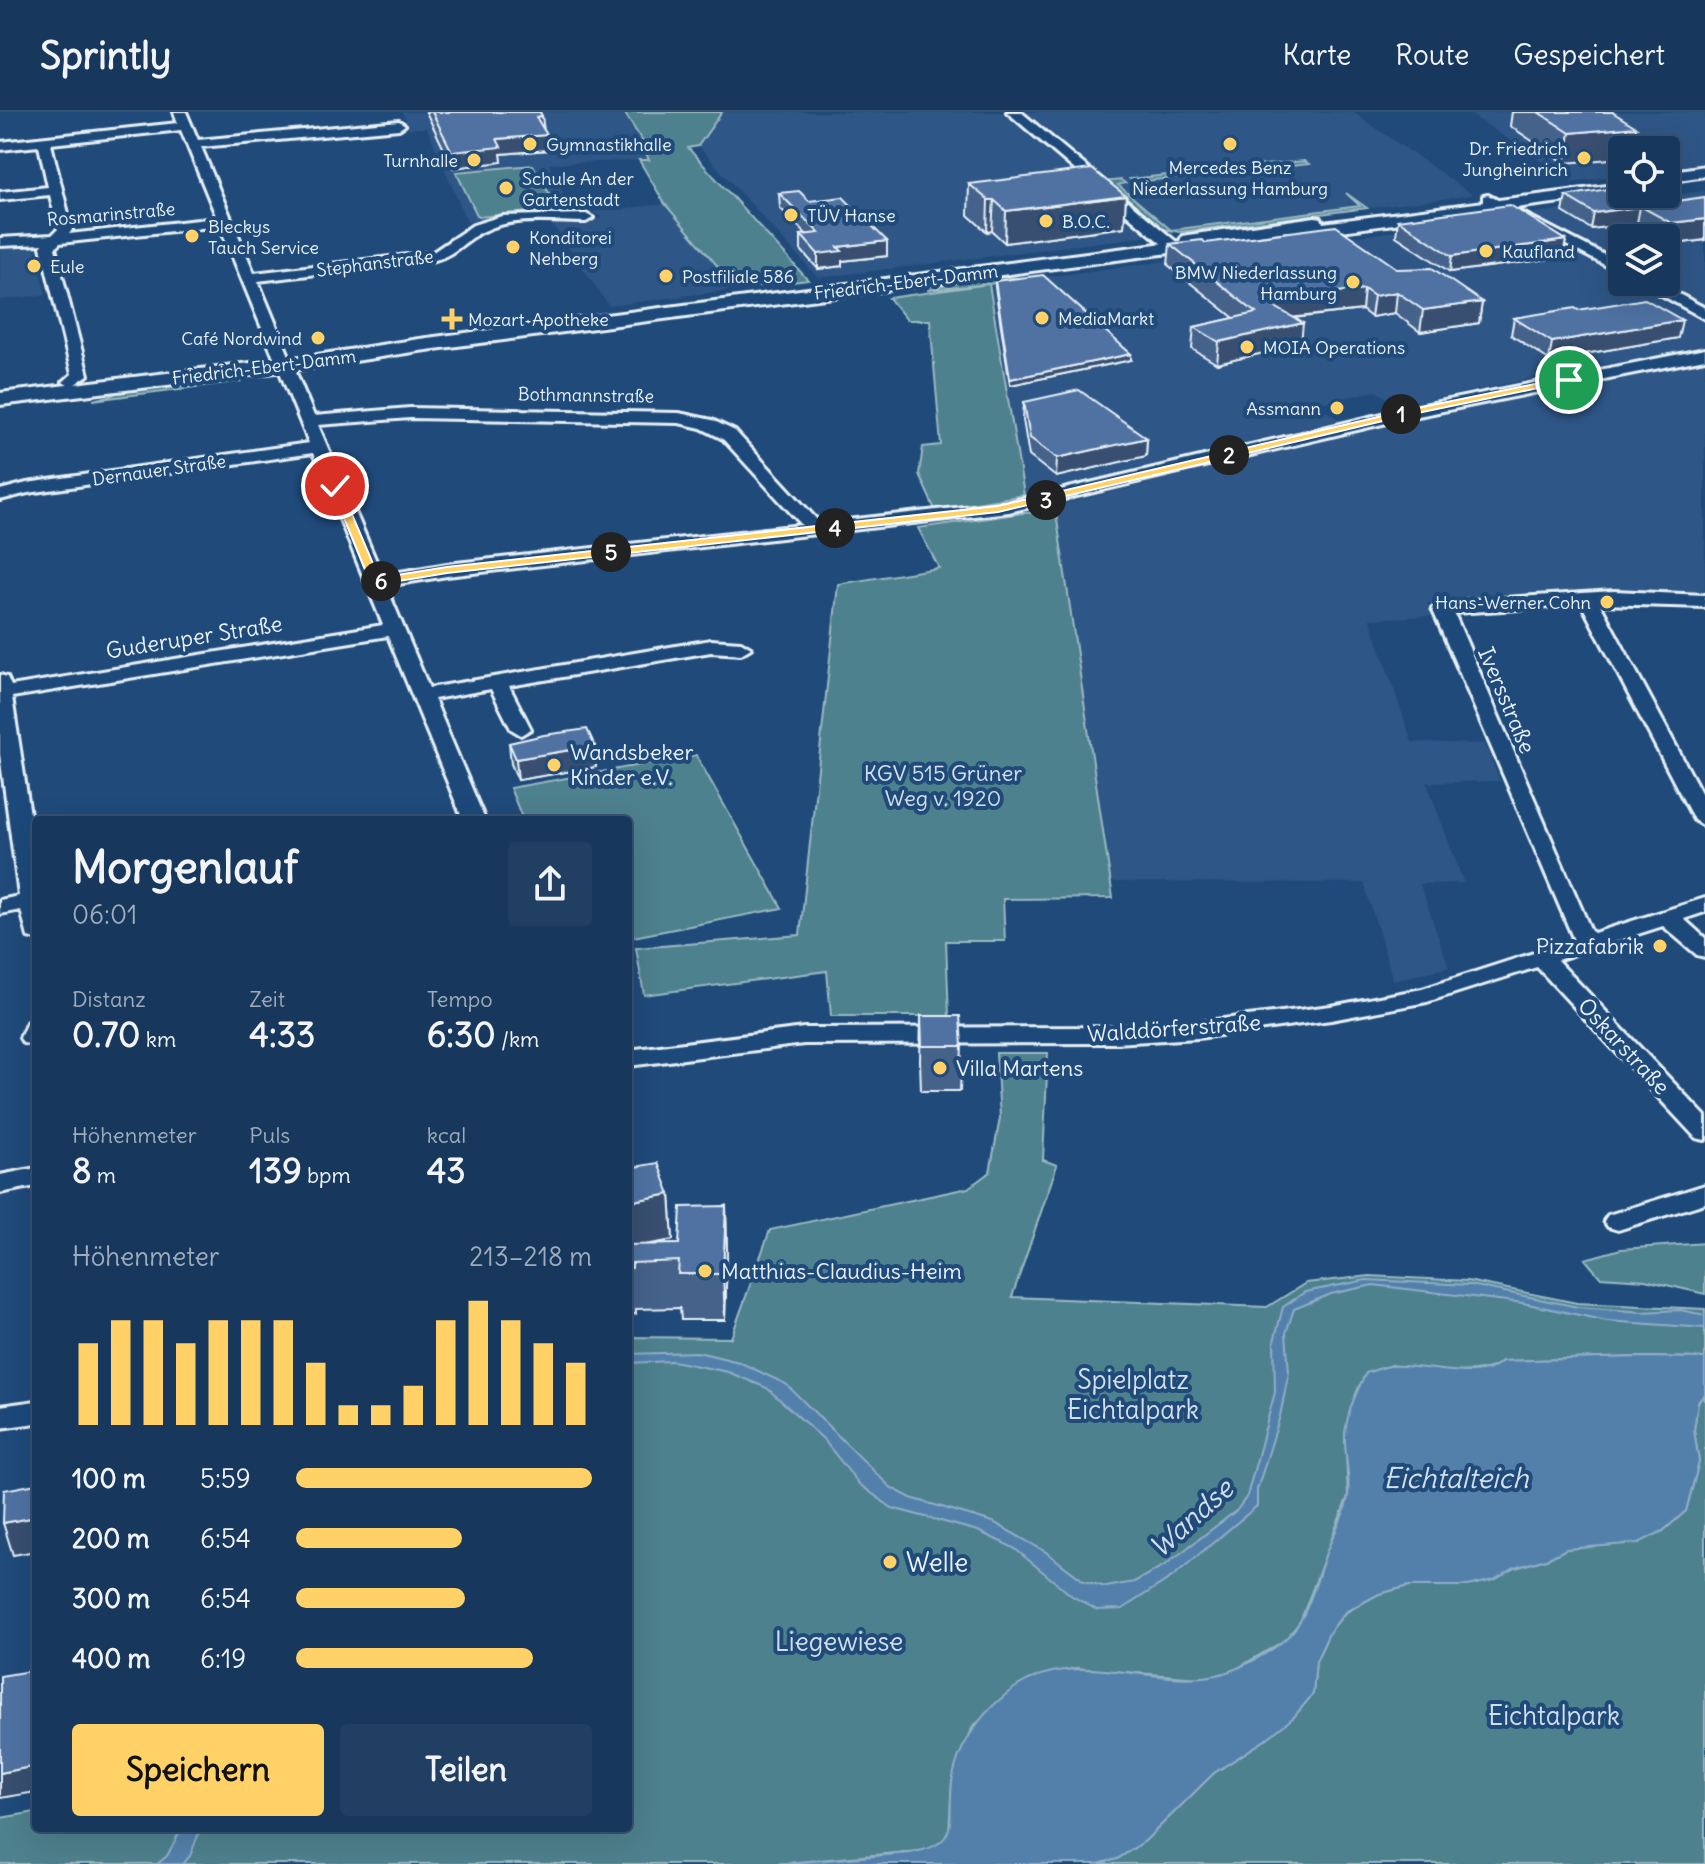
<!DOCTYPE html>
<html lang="de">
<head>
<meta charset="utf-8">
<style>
  body { margin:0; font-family:Delius,sans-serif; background:#203f62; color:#f1f3f6; height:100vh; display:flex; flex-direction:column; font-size:30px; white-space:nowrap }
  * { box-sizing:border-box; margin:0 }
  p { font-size:26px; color:#9eacbb }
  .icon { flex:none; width:44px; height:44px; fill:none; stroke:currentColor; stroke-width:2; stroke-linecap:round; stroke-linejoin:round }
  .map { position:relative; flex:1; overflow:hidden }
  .sheet { position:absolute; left:32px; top:704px; width:600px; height:1016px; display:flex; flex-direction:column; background:#17385c; border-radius:8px; box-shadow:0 8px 32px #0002,0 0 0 2px #365272 }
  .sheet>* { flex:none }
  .fabs { position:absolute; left:1608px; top:24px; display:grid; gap:16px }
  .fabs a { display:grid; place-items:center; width:72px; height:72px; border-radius:8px; background:#17385c; box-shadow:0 8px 32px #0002,0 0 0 2px #365272; font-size:40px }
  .pin { position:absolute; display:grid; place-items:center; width:68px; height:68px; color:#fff; margin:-34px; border:4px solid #fff; border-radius:50%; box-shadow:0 2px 8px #0007 }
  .km { position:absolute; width:40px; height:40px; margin:-20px; border-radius:50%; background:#222; color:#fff; font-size:22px; line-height:40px; text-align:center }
  .round { display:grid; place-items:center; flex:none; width:84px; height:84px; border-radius:8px; background:#203f62 }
  .summary { display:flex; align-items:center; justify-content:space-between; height:136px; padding:0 40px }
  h1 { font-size:44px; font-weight:800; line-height:60px }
  .figures { display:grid; grid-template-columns:repeat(3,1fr); gap:12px; height:136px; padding:8px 40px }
  .figures div { display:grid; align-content:center }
  .figures b { font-size:34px; font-weight:800 }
  .figures small { font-size:22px; font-weight:400 }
  .figures p { font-size:22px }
  .chart { height:224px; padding:16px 40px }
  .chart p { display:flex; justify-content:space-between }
  .chart svg { width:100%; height:144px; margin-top:8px; stroke:#ffd166; stroke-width:6 }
  .button { display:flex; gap:16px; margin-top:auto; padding:16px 40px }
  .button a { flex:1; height:92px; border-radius:8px; background:#ffd166; color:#111; font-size:32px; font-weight:800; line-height:92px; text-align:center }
  .button a+a { background:#203f62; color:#f1f3f6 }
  ul { padding:0 40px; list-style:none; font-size:26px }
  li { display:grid; grid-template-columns:128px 96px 1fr; align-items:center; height:60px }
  li i { height:20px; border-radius:10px; background:#ffd166 }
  header { display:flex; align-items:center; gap:48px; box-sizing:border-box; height:112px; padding:0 40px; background:#17385c; border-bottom:2px solid #365272 }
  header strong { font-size:38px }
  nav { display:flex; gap:44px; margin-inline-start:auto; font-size:28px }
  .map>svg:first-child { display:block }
  .built { fill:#2d5686 }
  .green { fill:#4e818d; stroke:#9bb9c2; stroke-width:2 }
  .water { fill:#5380aa; stroke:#8fadc9; stroke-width:2 }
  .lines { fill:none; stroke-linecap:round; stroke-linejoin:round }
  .minor-casing { stroke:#e8f1f8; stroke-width:6 }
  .major-casing { stroke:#e8f1f8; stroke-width:6 }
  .minor { fill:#1f4a7a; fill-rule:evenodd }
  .major { fill:#1f4a7a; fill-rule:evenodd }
  .wall { fill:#44628b; stroke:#e8f1f8; stroke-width:2 }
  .shaded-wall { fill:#375071; stroke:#e8f1f8; stroke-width:2 }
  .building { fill:#4f72a2; stroke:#e8f1f8; stroke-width:2 }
  .route { fill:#ffd166; stroke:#fff; stroke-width:2 }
  .poi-dot { fill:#ffd166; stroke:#1f4a7a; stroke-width:3 }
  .labels { text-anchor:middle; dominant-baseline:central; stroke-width:8; stroke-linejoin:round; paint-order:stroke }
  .far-poi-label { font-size:18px; fill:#e8f1f8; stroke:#1f4a7a; text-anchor:start }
  .far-street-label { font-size:18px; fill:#e8f1f8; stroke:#1f4a7a }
  .street-label { font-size:22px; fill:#e8f1f8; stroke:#1f4a7a }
  .poi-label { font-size:22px; fill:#e8f1f8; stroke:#1f4a7a; text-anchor:start }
  .park-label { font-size:22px; fill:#d1e0e8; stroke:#1f4a7a }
  .near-park-label { font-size:26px; fill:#d1e0e8; stroke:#1f4a7a }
  .near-poi-label { font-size:26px; fill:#e8f1f8; stroke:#1f4a7a; text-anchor:start }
  .near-water-label { font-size:28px; font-style:italic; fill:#d2e0ec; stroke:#1f4a7a }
</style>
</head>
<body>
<header>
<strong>Sprintly</strong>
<nav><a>Karte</a><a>Route</a><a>Gespeichert</a></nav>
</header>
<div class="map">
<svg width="1705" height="1752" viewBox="0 0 1705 1752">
  <rect width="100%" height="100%" fill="#1f4a7a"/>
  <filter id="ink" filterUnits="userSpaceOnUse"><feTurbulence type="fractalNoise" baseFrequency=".0125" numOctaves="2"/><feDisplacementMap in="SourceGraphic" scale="16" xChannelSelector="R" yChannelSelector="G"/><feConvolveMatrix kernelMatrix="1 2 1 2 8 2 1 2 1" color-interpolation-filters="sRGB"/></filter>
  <g filter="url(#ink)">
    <path class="built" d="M402,0h222l26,40v8l-101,4 24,48 -106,10 -40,-94 -18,1z
      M722,0h631l120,83 -655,83 -120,-132z
      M1467,0h238v53l-39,5v-20h-44v25l-50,7z
      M1705,79v116l-49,-25h10v-44h-44v26l-94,-50z
      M665,92l72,85 -128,17 -60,-86 40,3 14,-6 -12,-5z
      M1511,104l111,63v3h6l77,41v24l-156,28 -150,31 -23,-15 -60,13 24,16 -316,75 -34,-211z
      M34,133l12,50 -46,5v-51z
      M1705,248v239l-127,-5 -151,9 4,13 -61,3 42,123 73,2 15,37 -73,2 37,100 -44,1 29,83 -56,14 -29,-98 -253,-1 -56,-376 282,-70 265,-57z"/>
    <path class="green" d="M624,0h98l-24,34 -10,2 120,132 -71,9 -72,-85 -26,-44h10l-3,-7 3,-1z
      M1304,49l5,3 -175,18 -4,-3z
      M533,53l25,44 -80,8 -22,-45z
      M1121,68l4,3 -7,2 53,45 189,-24 -14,-13 21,15 -187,24 -18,-3 -59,-47z
      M977,165l50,1 -38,6 35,211 -89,15 -16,-36 4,-27 18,-2 -11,-125h-23l-18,-22 100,-14 -62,6c18,-3 29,-11 50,-13z
      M243,264l-1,5 -149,19 17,-4 14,-7z
      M1055,394l58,392 -110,1 2,42h-59l3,75h-118l-4,-45 -183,24 -8,-47 164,-13 38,-351 101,-16 -21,-40 105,-15 23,-1z
      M696,643l86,153 -154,30v-118h-105l-13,-32z
      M996,941h52l-5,107 14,5 -45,132 255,10 39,-24 64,-7 98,5 109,22 128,6v49l-65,-1 -138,4c-20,19 -84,8 -111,4l-32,21 -14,47 3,63 -48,126 -15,18 -59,35 -27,3 -123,-10 -42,10 -61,48 -21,56 -3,51 -8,10 -12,7 -154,14h-775v-46l36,-6v16h592v-491l103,1 39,-108 198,-42 22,-16 10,-54z
      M1705,1131v51l-60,-14 -45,-3 -15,-18 36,-10z
      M1705,1282v470h-608l20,-5 28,-18 69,-68 51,-33 48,-46 3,-33 13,-28 16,-20 34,-19 30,-8 85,-6 21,-12 34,-10 17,-9 45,-4 52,-14 23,-20 13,-49 -5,-32 4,-28z"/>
    <path class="water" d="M1366,1168l105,5 107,22 65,5 37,-2 25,5v13l-98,-7 -84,-18 -150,-18 -42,9 -37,15 -8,24 3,39 -9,44 -23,74v16l-85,71 -50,32 -25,1 -25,-14 -58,-48 -36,-17 -86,-23 -33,-24 -36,-45 -56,-51 -39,-16 -55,-11 -45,2v-9l70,-2 41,10 47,22 104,103 21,11 82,24 53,30 38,29 22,6 28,-5 31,-17 72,-55 10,-14 28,-104 -1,-51 9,-34 22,-15z
      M1640,1245l65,1v36l-7,8 -4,28 5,32 -13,49 -23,20 -24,12 -73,6 -17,9 -34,10 -21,12 -26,6h-59l-30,8 -34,18 -16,21 -13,28 -3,33 -19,23 -29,23 -51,33 -69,68 -28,18 -20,5h-322l135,-11c52,-9 37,-30 42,-71 5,-34 26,-65 52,-86 59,-51 132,-13 199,-19 30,-2 82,-29 97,-56 12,-20 18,-46 26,-68 7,-18 19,-38 22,-56 3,-20 -4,-42 -3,-61 1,-20 12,-46 21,-63 7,-2 16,-6 24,-7 30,-4 88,19 112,-5z
      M178,1716h23l-11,28 -7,8h-26l10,-8 13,-25z"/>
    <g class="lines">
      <g class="minor-casing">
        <path id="minor" d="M174,0h12l12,28 201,-19 6,4 -6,4 -198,18 53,126 179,-21 40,-27 29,-9 84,-2 7,4 -7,4c-32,0 -72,-6 -102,9 -18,8 -29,24 -49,29l-177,21 56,135 96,-8 269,5 33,7 23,11 85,92 189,-21 399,-94 297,-59v10l-297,59 -399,94 -562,64 -61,10 43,102 282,-48 30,2 10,6 -10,6 -30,-2 -202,34 22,43 -10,6 -10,-6 -20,-40 -57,10 51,121h-22l-75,-184 -376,61 24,157v85l-8,-2 -7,-27 -21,4v-14l19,-4 -19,-142v-79l7,2 4,9 372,-61 -70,-172 -285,40 -28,7v-10l27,-7 282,-40 -89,-217 -160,17 -5,5 33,127 -17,12 -8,-5 9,-8 -31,-127 2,-3 -43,2v-8l52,-3 6,-6 -8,-34 -50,5v-8l48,-5 -9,-41 -39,4v-8l178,-19zM181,18l36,88 -148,16 3,-4 -21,-86zM410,306l269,5 22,5 22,11 79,86 -355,39 -65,11 -64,-150z
          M1007,0h14l159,133v6h-10z
          M1488,83l134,69v10l-139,-72v-6z
          M1638,170h18l49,26v11z
          M1614,479l91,4v12l-105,-3 105,196v27l-11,-7 -112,-215 -128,8 137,318 3,2 111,-35v14l-21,7 21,19v19l-8,-2 -34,-29 -106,34 148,156v24l-9,-2 -159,-171 -110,35 -96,18 -133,18 -83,5 -311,1 -176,22v-16l176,-22 311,-1 83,-5 133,-16 91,-17 152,-49 -142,-332 10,-6z
          M36,907v26l-13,-2 -3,-5 7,-16z
          M36,1056v18l-36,7v-18z
          M1705,1073v18l-87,27 -10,-3 -4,-6 4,-6z
          M36,1289v22l-36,5v-22z"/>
      </g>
      <g class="major-casing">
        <path id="major" d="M1705,54v10l-39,6v-10z
          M1622,72v10l-327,43 -8,-6 -71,10 -2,6 -6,1 -789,103 -102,16 -317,38v-12l317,-38 102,-16 761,-98 2,-5 6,-1 127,-18 6,1 2,5z"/>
      </g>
      <use href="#minor" class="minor"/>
      <use href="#major" class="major"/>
    </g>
    <path class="wall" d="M426,0h114l3,17 4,6 1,15 -47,4 1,8 -49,6z
      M1512,0h100l-47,51 -55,-37z
      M969,72l157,12 -2,31 -119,16 -13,-12 -5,1 -19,-17z
      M779,81l30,8 78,40v15l-45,5v5l-24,3 -17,-19v-15l5,-1 -26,-26z
      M1566,84l88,8 51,-6v42l-38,5 -1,-7h-11l-19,-11 1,-4 -46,6 -28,-17z
      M1398,108l168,20 -3,17 -113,15 -54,-36z
      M1206,131l192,26 84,33 -3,21 -59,9 -25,-19 -24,4 -9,-7 -68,8 7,26 -84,20 -25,-15 2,-22 40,-9 -66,-53 2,-21z
      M995,169l136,79 -121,25 -15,-98z
      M1578,198l100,28 -129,22 -38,-25 3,-17z
      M1024,290l123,36 -1,18 -90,21 -27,-21 -6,-36z
      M509,631l86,3 1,21 -78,13 -7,-16z
      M921,904l41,30 -2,45h-39l-1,-31z
      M628,1056l42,26 3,46 -25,5 31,-1 47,-38 1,46 -2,68h-44l-1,-12 -44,1v5l-8,1z"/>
    <path class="shaded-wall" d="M542,4l2,15 -8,-14z
      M1636,15l-4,23h-10v8l-57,5 5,-30z
      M547,23l1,15 -47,4 1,8 -49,6 -1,-16 45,-13z
      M1126,84l-2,31 -119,16 1,-32z
      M988,88h6l-2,31 -5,1z
      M1640,95l-3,16 -46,6 3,-16z
      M1705,107v21l-38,5 4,-22z
      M1566,128l-3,17 -113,15 2,-16z
      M887,129v15l-45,5v5l-24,3v-15l20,-7z
      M1364,177l-2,21 -102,11 3,-21z
      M1397,180l-2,21 -24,4 3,-21z
      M1482,190l-3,21 -59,9 3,-22z
      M1682,208l-4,18 -129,22 3,-18z
      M1303,211l-2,21 -84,20 2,-22z
      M1131,242v6l-121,25v-6z
      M1147,326l-1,18 -90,21 1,-19z
      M595,634l1,21 -78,13 -2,-21z
      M670,1082l3,46 -45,8v-46z
      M726,1094l1,46 -2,68 -2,-46z
      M36,1405v34l-23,4 -10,-32z
      M36,1654v26l-36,6v-25z"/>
    <path class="building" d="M432,0h108l2,4 -6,1 11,18 -50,4 4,8 -49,5z
      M1538,0h74l24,15 -66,6z
      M1092,57l34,27 -120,15 -12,-11h-6l-19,-16z
      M1619,75l3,1v6h15l17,10 -60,9 -28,-17z
      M799,79l10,10 34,-4 44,44 -49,6 4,4 -24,3 -17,-19 18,-2 -40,-40z
      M1705,85v22l-34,4 -31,-17z
      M1510,93l56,35 -114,16 -54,-36z
      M1336,114l62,43 34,-1 50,34 -59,8 -26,-18 -23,4 -10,-7 -101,11 40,23 -84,19 -25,-15 62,-14 -86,-69 32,-4 4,3z
      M1043,163l88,79 -121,25 -15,-98z
      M1645,187l37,21 -130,22 -38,-24 61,-10 3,2z
      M1079,278l68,48 -90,20 -27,-20 -6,-36z
      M587,617l8,17 -79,13 -7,-16 35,-8z
      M921,904h39l2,30h-40z
      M658,1051l12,31 -42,8v-34z
      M726,1094l-3,68h-45l1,-13 -47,2v5l-4,1v-24l51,-1 2,-37z
      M36,1372v33l-33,6 1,-33z
      M36,1558v96l-36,7v-97z"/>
  </g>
  <path class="route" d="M1569,265l3,4 -164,34 -410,97 -551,61 -72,12 -5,-3 -39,-96 4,-3 5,3 39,92 68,-11 551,-61 410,-96z"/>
  <g class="poi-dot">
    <circle cx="530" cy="32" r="8"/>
    <circle cx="1230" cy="32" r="8"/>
    <circle cx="1584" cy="46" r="8"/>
    <circle cx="474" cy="48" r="8"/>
    <circle cx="506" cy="76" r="8"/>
    <circle cx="791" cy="103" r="8"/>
    <circle cx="1046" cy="109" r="8"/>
    <circle cx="192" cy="124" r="8"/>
    <circle cx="513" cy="135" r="8"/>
    <circle cx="1486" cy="139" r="8"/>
    <circle cx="34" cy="154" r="8"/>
    <circle cx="666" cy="164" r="8"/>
    <circle cx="1353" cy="170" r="8"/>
    <circle cx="1042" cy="206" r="8"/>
    <path d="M448 195h8v8h8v8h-8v8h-8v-8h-8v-8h8z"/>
    <circle cx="318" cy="226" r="8"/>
    <circle cx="1247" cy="235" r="8"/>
    <circle cx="1337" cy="296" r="8"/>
    <circle cx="1607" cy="490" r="8"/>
    <circle cx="554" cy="653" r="8"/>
    <circle cx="1660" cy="834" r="8"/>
    <circle cx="940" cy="956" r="8"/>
    <circle cx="705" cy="1159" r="8"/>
    <circle cx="890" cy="1450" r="8"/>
  </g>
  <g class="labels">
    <g class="far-poi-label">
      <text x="546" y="32">Gymnastikhalle</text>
      <text x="1568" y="36" text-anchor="end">Dr. Friedrich<tspan x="1568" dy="21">Jungheinrich</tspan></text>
      <text x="458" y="48" text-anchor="end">Turnhalle</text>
      <text x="1230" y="55" text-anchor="middle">Mercedes Benz<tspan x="1230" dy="21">Niederlassung Hamburg</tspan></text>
      <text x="522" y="66">Schule An der<tspan x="522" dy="21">Gartenstadt</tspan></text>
      <text x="807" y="103">TÜV Hanse</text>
      <text x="1062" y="109">B.O.C.</text>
      <text x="208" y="114">Bleckys<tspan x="208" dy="21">Tauch Service</tspan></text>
      <text x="529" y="125">Konditorei<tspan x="529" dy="21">Nehberg</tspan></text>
      <text x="1502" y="139">Kaufland</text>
      <text x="50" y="154">Eule</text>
      <text x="1337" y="160" text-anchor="end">BMW Niederlassung<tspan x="1337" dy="21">Hamburg</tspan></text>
      <text x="682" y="164">Postfiliale 586</text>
      <text x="1058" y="206">MediaMarkt</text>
      <text x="468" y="207">Mozart-Apotheke</text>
      <text x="302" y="226" text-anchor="end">Café Nordwind</text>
      <text x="1263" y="235">MOIA Operations</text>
      <text x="1321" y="296" text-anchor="end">Assmann</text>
      <text x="1591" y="490" text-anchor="end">Hans-Werner Cohn</text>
    </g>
    <g class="far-street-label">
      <text transform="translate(111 102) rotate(-5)">Rosmarinstraße</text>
      <text transform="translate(375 151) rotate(-7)">Stephanstraße</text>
      <text transform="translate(906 170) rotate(-7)">Friedrich-Ebert-Damm</text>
      <text transform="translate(264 255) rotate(-7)">Friedrich-Ebert-Damm</text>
      <text transform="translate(586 283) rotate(1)">Bothmannstraße</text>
      <text transform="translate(159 358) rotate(-8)">Dernauer Straße</text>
    </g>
    <g class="street-label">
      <text transform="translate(194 525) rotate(-9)">Guderuper Straße</text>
      <text transform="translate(1507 588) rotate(67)">Iversstraße</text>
      <text transform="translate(1174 916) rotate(-4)">Walddörferstraße</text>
      <text transform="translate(1624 934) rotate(47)">Oskarstraße</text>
    </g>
    <g class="poi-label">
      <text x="570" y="640">Wandsbeker<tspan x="570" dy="25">Kinder e.V.</tspan></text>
      <text x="1644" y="834" text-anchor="end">Pizzafabrik</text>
      <text x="956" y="956">Villa Martens</text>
      <text x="721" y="1159">Matthias-Claudius-Heim</text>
    </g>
    <g class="park-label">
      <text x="943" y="661">KGV 515 Grüner<tspan x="943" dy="25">Weg v. 1920</tspan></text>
    </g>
    <g class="near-park-label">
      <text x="1133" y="1267">Spielplatz<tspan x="1133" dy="30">Eichtalpark</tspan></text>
      <text x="839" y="1529">Liegewiese</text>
      <text x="1554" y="1603">Eichtalpark</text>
    </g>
    <g class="near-poi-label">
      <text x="906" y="1450">Welle</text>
    </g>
    <g class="near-water-label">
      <text x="1456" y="1366">Eichtalteich</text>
      <text transform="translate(1191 1406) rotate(-42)">Wandse</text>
    </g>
  </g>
</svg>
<div class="fabs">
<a><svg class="icon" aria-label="locate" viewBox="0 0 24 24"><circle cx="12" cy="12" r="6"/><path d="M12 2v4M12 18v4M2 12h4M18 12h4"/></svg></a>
<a><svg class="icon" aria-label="layers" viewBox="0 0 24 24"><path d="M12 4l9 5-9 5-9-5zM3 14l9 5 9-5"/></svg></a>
</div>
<div class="pin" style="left:1569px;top:268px;background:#1e9e55"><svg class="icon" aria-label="arrive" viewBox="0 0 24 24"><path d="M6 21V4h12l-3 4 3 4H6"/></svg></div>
<div class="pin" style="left:335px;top:374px;background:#d93025"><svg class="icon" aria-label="check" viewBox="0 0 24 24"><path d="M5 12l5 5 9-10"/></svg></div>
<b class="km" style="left:1401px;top:302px">1</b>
<b class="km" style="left:1229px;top:343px">2</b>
<b class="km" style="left:1046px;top:388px">3</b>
<b class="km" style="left:835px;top:416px">4</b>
<b class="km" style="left:611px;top:440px">5</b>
<b class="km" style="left:381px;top:469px">6</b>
<section class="sheet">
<div class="summary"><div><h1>Morgenlauf</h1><p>06:01</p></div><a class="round"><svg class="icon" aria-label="share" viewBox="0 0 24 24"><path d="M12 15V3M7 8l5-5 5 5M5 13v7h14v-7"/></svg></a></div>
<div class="figures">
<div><p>Distanz</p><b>0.70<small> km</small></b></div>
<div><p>Zeit</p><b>4:33</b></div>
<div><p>Tempo</p><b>6:30<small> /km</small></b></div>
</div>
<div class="figures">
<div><p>Höhenmeter</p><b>8<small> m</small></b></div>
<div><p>Puls</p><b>139<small> bpm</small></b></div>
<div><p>kcal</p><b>43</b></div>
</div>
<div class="chart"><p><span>Höhenmeter</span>213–218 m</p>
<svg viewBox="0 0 160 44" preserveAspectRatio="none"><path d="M5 44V19M15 44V12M25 44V12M35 44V19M45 44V12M55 44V12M65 44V12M75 44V25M85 44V38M95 44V38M105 44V32M115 44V12M125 44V6M135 44V12M145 44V19M155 44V25"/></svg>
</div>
<ul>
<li><b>100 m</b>5:59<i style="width:100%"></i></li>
<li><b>200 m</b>6:54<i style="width:56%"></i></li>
<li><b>300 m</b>6:54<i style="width:57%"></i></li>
<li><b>400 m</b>6:19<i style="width:80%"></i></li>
</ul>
<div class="button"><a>Speichern</a><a>Teilen</a></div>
</section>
</div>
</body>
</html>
